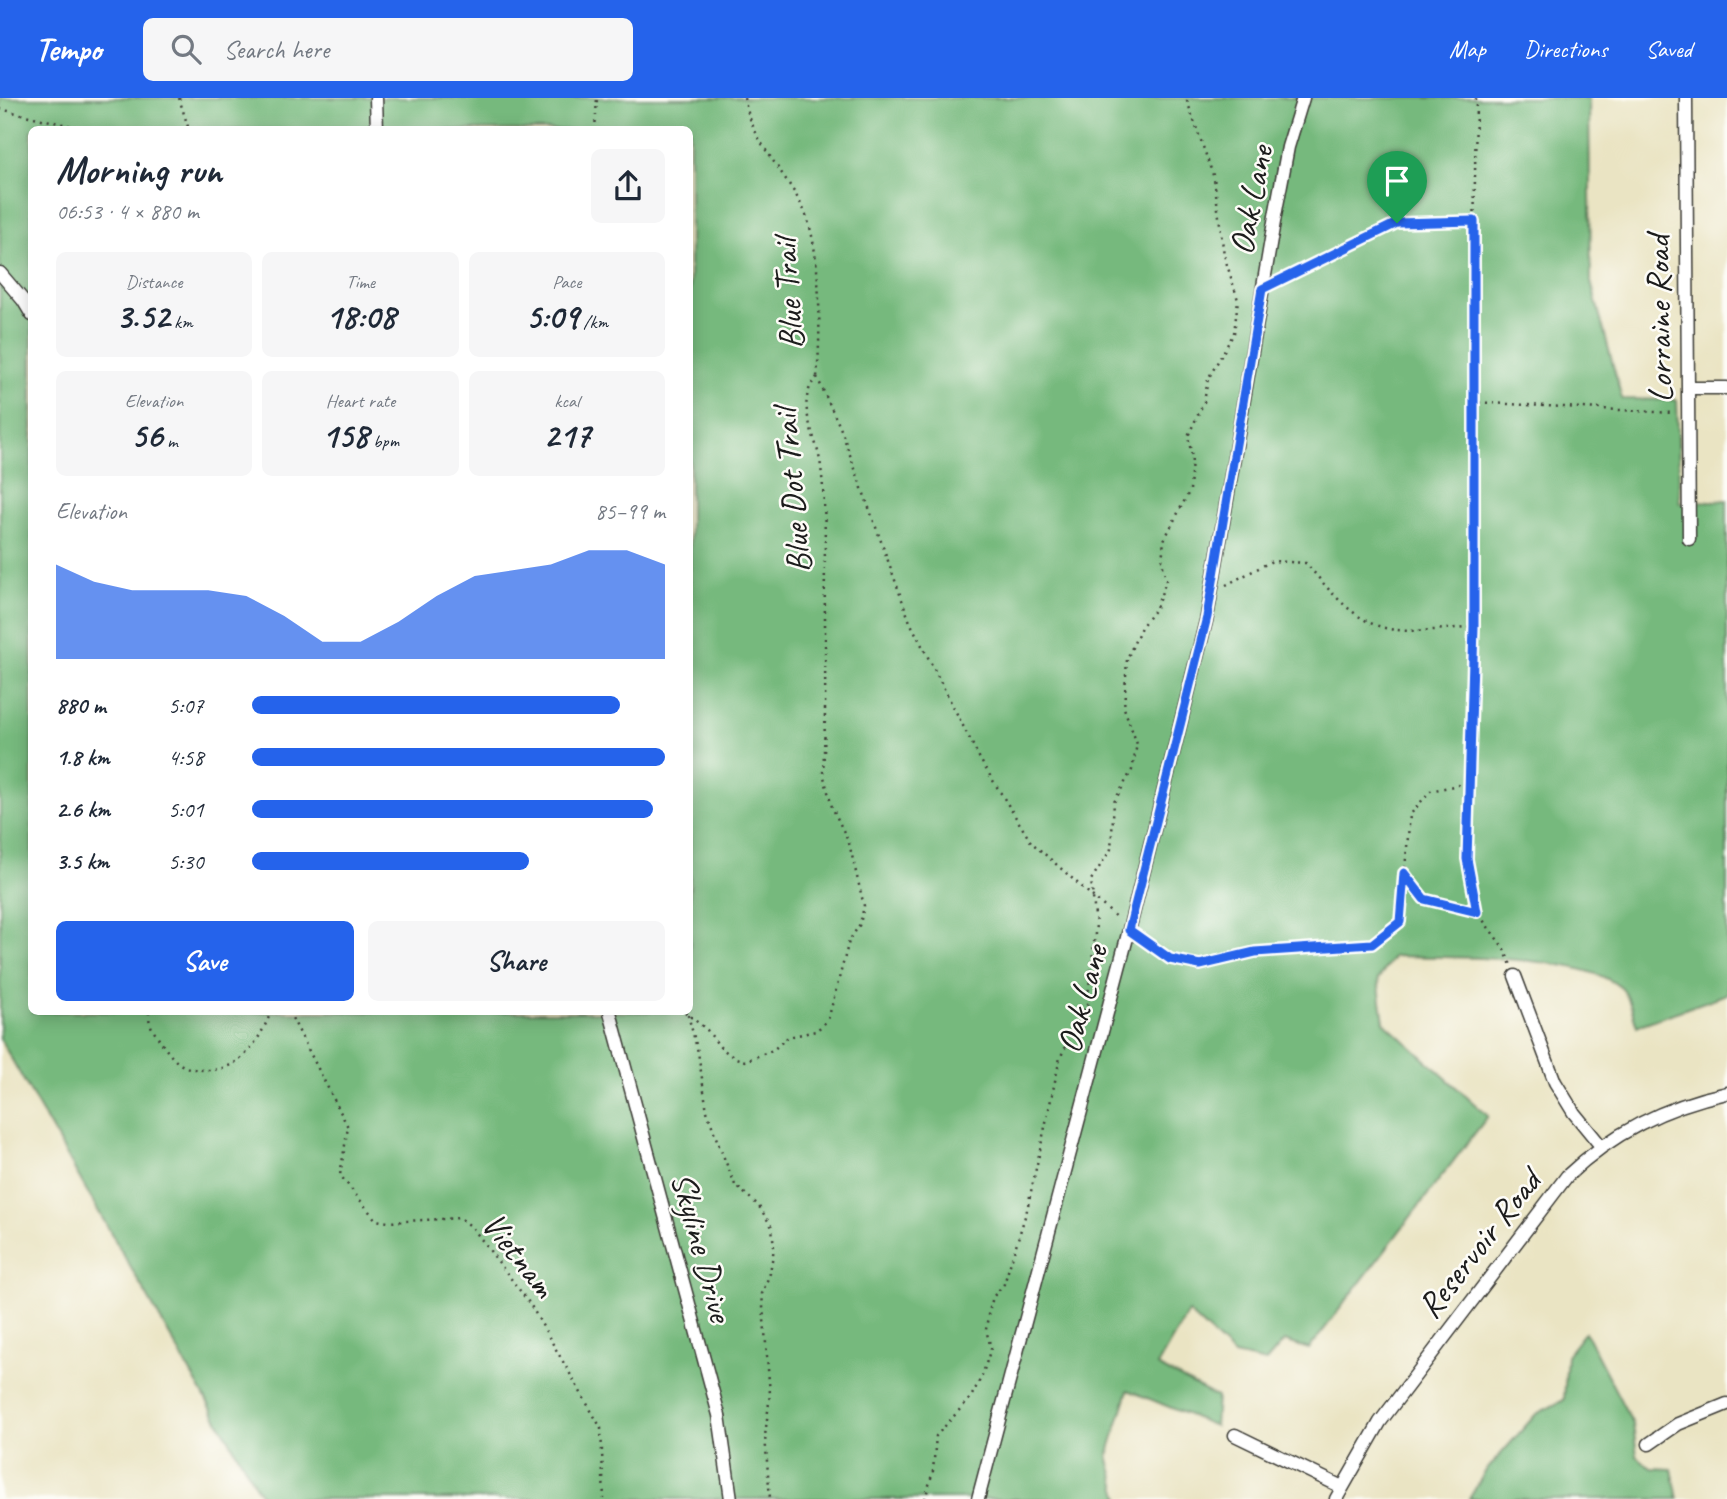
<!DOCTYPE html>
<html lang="en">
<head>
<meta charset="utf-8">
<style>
  body { margin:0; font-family:Caveat,sans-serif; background:#f6f6f7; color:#1f2937; height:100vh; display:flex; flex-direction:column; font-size:26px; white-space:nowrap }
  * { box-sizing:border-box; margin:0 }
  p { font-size:23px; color:#747a83 }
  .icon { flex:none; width:38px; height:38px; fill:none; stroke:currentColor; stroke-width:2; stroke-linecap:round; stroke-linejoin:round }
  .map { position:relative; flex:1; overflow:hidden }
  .drawer { position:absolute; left:28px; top:28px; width:665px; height:889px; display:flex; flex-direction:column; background:#fff; border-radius:10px; box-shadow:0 4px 18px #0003 }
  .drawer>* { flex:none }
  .pin { position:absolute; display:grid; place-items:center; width:60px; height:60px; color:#fff; margin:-72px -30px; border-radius:50% 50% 50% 0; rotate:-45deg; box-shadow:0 0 7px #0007 }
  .pin .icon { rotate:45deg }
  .round { display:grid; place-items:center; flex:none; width:74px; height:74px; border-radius:10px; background:#f6f6f7 }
  .headline { display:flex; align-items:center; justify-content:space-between; height:119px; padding:0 28px }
  h1 { font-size:38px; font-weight:600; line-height:52px }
  .stats { display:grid; grid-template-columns:repeat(3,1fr); gap:10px; height:119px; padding:7px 28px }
  .stats div { display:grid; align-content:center; border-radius:10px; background:#f6f6f7; text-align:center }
  .stats b { font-size:35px; font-weight:600 }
  .stats small { font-size:19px; font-weight:400 }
  .stats p { font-size:19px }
  .chart { height:196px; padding:14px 28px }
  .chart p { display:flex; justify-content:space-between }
  .chart svg { width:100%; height:126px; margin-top:7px; fill:#2563eb; opacity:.7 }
  .cta { display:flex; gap:14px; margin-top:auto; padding:14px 28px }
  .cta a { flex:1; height:80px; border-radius:10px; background:#2563eb; color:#fff; font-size:28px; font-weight:600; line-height:80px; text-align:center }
  .cta a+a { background:#f6f6f7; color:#1f2937 }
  ul { padding:0 28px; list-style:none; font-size:23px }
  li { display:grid; grid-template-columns:112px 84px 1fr; align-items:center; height:52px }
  li i { height:18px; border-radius:9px; background:#2563eb }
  header { display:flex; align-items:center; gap:42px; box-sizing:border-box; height:98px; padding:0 35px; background:#2563eb; color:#fff }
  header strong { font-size:33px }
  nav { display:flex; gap:38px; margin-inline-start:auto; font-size:24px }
  .search { width:490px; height:63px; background:#f6f6f7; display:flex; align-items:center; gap:18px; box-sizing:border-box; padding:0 24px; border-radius:10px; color:#747a83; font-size:26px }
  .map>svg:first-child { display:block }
  .forest { fill:#76b97d; stroke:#496a4c; stroke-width:2; fill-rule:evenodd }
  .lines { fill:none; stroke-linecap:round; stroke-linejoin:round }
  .street-casing { stroke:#3b3a35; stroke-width:15 }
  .path { stroke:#3b3a35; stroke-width:2.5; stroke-dasharray:2 5; stroke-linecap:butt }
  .street { stroke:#fff; stroke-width:12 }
  .route-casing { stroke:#fff; stroke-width:14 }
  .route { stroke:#2563eb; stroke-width:9 }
  .labels { text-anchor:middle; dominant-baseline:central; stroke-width:5; stroke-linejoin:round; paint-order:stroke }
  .street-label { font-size:35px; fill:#1c1c1c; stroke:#fdfcf7 }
</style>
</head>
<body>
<header>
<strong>Tempo</strong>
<div class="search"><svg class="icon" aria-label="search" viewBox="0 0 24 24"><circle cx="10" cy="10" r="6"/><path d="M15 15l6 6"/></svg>Search here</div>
<nav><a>Map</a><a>Directions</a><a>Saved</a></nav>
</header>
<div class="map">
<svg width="1727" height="1401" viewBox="0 0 1727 1401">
  <rect width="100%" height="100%" fill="#fdfcf7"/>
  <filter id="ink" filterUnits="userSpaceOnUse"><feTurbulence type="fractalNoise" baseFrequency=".0143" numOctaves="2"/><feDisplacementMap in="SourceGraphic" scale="14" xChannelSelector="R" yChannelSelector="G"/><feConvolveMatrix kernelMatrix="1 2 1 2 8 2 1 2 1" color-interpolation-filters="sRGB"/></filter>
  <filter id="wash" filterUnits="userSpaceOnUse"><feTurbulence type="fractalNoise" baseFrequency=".00686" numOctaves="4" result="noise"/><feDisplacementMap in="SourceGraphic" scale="28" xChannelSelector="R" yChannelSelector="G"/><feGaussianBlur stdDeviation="1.57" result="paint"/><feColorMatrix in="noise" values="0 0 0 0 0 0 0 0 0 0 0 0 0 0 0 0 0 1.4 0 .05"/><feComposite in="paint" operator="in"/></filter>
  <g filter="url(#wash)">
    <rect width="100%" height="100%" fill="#eae4c3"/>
    <path class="forest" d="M0,0h1589l2,184 31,117 55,1 3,103 47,-3v494l-90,32c-4,-11 -8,-32 -17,-39 -40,-34 -171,-29 -226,-31l-16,23 6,43 104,94 -179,233 -25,-8 -18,21 -32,-7 -46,-43 -31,54 60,31 -2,29 -87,-36 -20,66 12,43h-857l-263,-460zM32,32h658v882h-658z
      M1585,1234l48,92 4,32 14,12 21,1 6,30h-209l16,-27 51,-58 28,-14 3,-45z"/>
  </g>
  <g filter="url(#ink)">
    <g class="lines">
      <g class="street-casing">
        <path id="street" d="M376,0l1,32
          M1686,0l3,441
          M0,175l23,27 9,15
          M1688,290h39
          M1515,878l40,106 19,31 27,33
          M610,914l109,403 12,84
          M1235,1337l107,52
          M1649,1346l29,-20 49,-20
          M978,1401l151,-569 78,-313 68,-401 13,-69 15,-49
          M1336,1401l44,-77 187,-246c45,-43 99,-70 160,-83"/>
      </g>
      <path class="path" d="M179,0l10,32
        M744,0c11,49 36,66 58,108 20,38 19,128 15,171
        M1476,0l-4,304 2,224 -7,233 10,53 26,35 8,18
        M0,11l88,21
        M595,32l2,-32
        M1277,184l120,-59 77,-2
        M817,279l23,50 70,195 71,139 50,81 87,77
        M1472,304l202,11
        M1226,487l46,-24 34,2c61,74 76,73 168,63
        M1404,775l20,26 53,13
        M1141,842l29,19 30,6 55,-13 117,-8 28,-22 10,-107 20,-24 38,-8
        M149,914c-1,14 6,21 14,33 14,20 21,25 45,25 34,0 51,-29 63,-58
        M289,914l59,115 -8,48 36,45 12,2 72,-4 12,9 58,77 71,124 3,71
        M685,914l22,18 13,17 13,10 12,4 28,-11 15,-13 28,-6 12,-11 21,-79 11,-17 4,-18 -15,-63 -17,-36 -9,-34c3,-52 2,-104 2,-156 -1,-50 2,-100 -4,-150 -4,-34 -28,-63 -4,-90
        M688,917l10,37 9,59 11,32 17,42 23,20 14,22 2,21 -4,25 -8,21 8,100 -5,42 5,63
        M925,1401l8,-28 3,-35 35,-39 11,-21 9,-28 -5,-18 2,-15 5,-18 11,-13 23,-74 33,-152 27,-54 9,-79 -5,-45 20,-31 3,-47 18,-32 5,-26 -13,-36 3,-49 14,-32 15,-19 10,-27 -4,-20 2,-21 26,-50 2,-33 -4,-21 16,-34 4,-23 26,-46 4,-33 -14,-45 -10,-77 -28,-80"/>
      <use href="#street" class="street"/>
    </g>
  </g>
  <g class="lines" filter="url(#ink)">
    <g class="route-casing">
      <path id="route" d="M1474,123v405l-7,233 10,53 -53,-13 -20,-26 -4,49 -28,22 -117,8 -55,13 -30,-6 -41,-29 78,-313 55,-328 135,-66z"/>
    </g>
    <use href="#route" class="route"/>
  </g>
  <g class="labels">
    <g class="street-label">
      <text transform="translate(1251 102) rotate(-79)">Oak Lane</text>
      <text transform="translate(788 196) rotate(-94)">Blue Trail</text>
      <text transform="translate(1659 221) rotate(-91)">Lorraine Road</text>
      <text transform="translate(792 393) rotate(-95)">Blue Dot Trail</text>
      <text transform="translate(1082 901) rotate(-75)">Oak Lane</text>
      <text transform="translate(1479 1146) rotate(-52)">Reservoir Road</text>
      <text transform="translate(702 1149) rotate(75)">Skyline Drive</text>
      <text transform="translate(519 1157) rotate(52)">Vietnam</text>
    </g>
  </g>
</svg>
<div class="pin" style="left:1397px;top:125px;background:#1e9e55"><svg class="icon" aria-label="arrive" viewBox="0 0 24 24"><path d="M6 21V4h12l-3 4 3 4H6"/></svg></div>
<section class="drawer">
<div class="headline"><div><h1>Morning run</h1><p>06:53 · 4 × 880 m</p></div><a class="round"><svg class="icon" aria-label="share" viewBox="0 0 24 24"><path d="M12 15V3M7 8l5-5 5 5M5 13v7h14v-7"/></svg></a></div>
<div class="stats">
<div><p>Distance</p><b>3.52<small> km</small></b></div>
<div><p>Time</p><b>18:08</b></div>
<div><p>Pace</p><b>5:09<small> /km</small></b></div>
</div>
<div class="stats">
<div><p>Elevation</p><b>56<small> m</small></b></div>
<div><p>Heart rate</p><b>158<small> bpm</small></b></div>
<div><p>kcal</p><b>217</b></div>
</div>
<div class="chart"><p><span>Elevation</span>85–99 m</p>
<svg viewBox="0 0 160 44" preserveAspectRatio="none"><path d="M0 44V11L10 17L20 20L30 20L40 20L50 22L60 29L70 38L80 38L90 31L100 22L110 15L120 13L130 11L140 6L150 6L160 11V44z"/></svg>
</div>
<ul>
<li><b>880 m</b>5:07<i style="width:89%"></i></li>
<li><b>1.8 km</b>4:58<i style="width:100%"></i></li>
<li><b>2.6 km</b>5:01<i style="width:97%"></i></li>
<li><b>3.5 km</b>5:30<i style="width:67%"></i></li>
</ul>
<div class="cta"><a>Save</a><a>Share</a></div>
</section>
</div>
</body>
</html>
